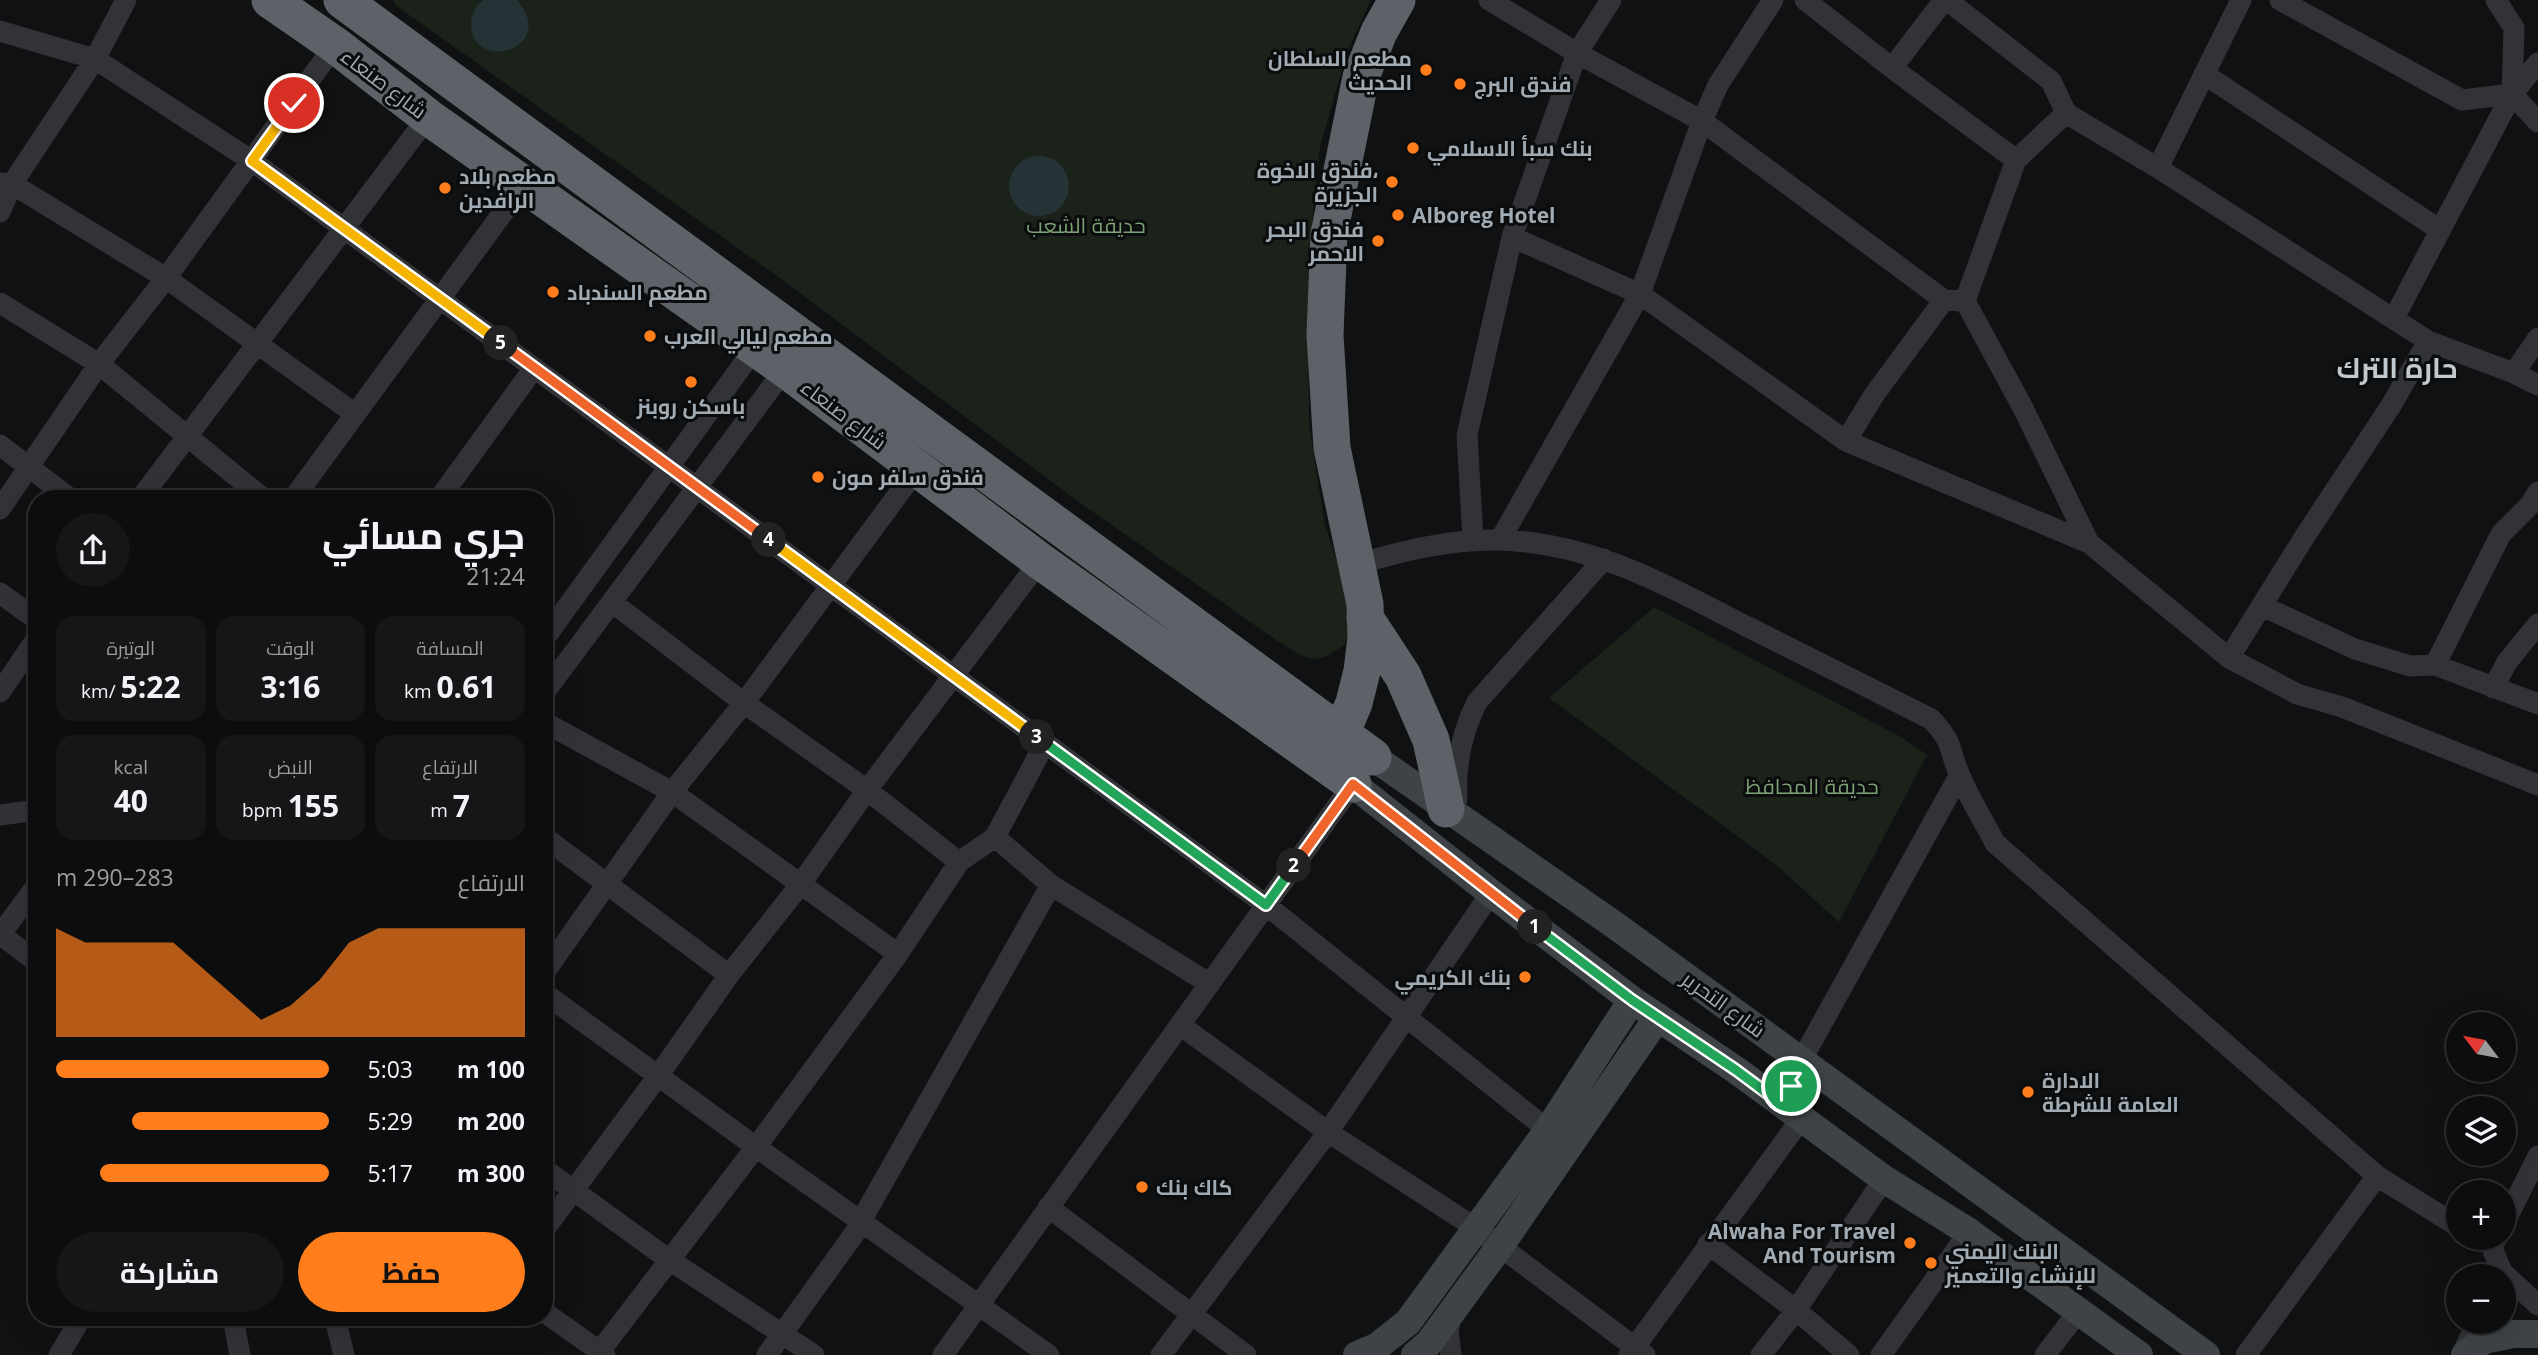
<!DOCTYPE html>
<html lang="ar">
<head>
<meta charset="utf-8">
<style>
  body { margin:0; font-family:"Open Sans",Cairo,sans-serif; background:#151617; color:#f1f3f6; direction:rtl; height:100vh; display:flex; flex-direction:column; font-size:26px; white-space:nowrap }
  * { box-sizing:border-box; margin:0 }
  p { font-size:23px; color:#9a9c9e }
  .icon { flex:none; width:38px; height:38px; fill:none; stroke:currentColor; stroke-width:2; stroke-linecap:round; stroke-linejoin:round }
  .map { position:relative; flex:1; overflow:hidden; direction:ltr }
  .side { position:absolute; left:28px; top:490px; width:525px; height:836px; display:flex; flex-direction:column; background:#0c0d0e; border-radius:28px; box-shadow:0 7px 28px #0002,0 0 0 2px #2c2d2e; direction:rtl }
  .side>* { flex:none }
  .needle { width:46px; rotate:302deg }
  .buttons { position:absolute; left:2446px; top:1012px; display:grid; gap:14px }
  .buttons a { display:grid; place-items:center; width:70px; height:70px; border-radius:50%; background:#0c0d0e; box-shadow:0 7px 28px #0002,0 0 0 2px #2c2d2e; font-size:35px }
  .pin { position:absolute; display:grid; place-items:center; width:60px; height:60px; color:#fff; margin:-30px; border:4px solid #fff; border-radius:50%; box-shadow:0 2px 7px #0007 }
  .km { position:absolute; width:35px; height:35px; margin:-18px; border-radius:50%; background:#222; color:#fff; font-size:19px; line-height:35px; text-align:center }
  .round { display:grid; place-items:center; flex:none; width:74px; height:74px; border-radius:37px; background:#151617 }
  .summary { display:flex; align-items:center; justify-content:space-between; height:119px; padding:0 28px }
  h1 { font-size:38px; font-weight:700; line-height:52px }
  .figures { display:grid; grid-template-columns:repeat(3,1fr); gap:10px; height:119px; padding:7px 28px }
  .figures div { display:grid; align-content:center; border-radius:18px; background:#151617; text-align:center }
  .figures b { font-size:30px; font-weight:700 }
  .figures small { font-size:19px; font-weight:400 }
  .figures p { font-size:19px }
  .chart { height:196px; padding:14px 28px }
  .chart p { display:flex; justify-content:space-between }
  .chart svg { width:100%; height:126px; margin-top:7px; fill:#ff7d1b; opacity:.7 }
  .primary-button { display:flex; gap:14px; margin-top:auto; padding:14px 28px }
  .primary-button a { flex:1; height:80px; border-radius:42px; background:#ff7d1b; color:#111; font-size:28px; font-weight:700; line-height:80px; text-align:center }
  .primary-button a+a { background:#151617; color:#f1f3f6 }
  ul { padding:0 28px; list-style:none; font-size:23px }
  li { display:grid; grid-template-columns:112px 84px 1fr; align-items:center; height:52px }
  li i { height:18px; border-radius:9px; background:#ff7d1b }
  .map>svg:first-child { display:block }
  .green { fill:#1b221a }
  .water { fill:#263336 }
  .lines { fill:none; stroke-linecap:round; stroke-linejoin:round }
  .street { stroke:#313337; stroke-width:21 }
  .secondary { stroke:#3f4347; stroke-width:28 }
  .highway { stroke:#5d6268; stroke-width:37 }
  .split-1-casing { stroke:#fff; stroke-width:14 }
  .split-2-casing { stroke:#fff; stroke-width:14 }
  .split-3-casing { stroke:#fff; stroke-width:14 }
  .split-4-casing { stroke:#fff; stroke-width:14 }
  .split-5-casing { stroke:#fff; stroke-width:14 }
  .split-6-casing { stroke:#fff; stroke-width:14 }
  .split-1 { stroke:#22a559; stroke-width:9 }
  .split-2 { stroke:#f0652b; stroke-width:9 }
  .split-3 { stroke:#22a559; stroke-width:9 }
  .split-4 { stroke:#f5b400; stroke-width:9 }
  .split-5 { stroke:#f0652b; stroke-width:9 }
  .split-6 { stroke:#f5b400; stroke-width:9 }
  .poi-dot { fill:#ff7d1b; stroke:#0b0c0d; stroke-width:2.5 }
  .labels { text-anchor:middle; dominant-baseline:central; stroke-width:6; stroke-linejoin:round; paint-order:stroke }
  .poi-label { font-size:21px; font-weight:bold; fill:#a0abb4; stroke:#0b0c0d; text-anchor:start }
  .street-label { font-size:21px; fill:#a0abb4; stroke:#0b0c0d }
  .park-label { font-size:21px; fill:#7da175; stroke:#0b0c0d }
  .district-label { font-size:28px; font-weight:bold; fill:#c1c9cf; stroke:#0b0c0d }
</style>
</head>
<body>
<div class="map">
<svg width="2538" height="1355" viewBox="0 0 2538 1355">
  <rect width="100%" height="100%" fill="#101112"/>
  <path class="green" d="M393,0h978l-24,52 -27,95 -10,94 -2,82 1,103 16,99 27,79 2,27 -11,15 -16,10 -12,3 -13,-3 -26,-16 -197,-138 -302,-226 -382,-271z
    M1654,607l247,130 26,18 -88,167 -64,-58 -226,-166z"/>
  <path class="water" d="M484,0h33c43,50 -47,74 -46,23 0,-10 5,-17 13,-23z
    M1009 186a30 30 0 1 1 60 0a30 30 0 1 1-60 0Z"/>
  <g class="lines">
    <path class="street" d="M1489,0l88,53 125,68 242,179 21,1 58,107 66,135
      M1805,0l87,68 124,92 50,-47 92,55 270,173 86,32 24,12
      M1947,0l104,81 15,32
      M2280,0l182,100 50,-6
      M2496,0l18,28 -2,66 26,28
      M0,31l95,28 157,102 1014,744 282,225
      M1892,68l52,-68
      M2204,74l236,156
      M2158,168l83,-168
      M0,183l12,1 154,94 189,136
      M0,212l12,-28 83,-125 31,-59
      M1512,237l128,57 206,147 243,102 140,115 68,36 45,13 196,78
      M1965,301l51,-141
      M0,303l99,61 165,135
      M2394,318l118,-224 26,-31
      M2514,373l24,-35
      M1846,441l28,-46 70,-95
      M0,445l71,54
      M140,499l288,-382
      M293,499l231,-315
      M439,499l95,-131
      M0,509l99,-145 67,-86 169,-233
      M1473,540l-6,-105 45,-198 65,-184 34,-53
      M1500,540l140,-246 62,-173 16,-36 55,-85
      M1357,564c47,-13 92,-25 141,-24 94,2 167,45 248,86 62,31 124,62 185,93 25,26 17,32 30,59 9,22 23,43 34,65l382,333 82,51
      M0,593l37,27
      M613,603l131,100 123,87 92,72
      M2262,606l93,43 55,17 25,-1 103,39
      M544,639l211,-291
      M2229,658l76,-122 87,-132 36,-63
      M2435,665l66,-131 29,-29 8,-13
      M2493,688l14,-26 31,-38
      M0,692l37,-54
      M544,693l241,-324
      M544,722l128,70 226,162
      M1457,799c-2,-35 4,-65 20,-97l127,-143
      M0,815l37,-5
      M544,837l185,138
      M995,837l56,48 159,99
      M0,935l37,-50
      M1,935l36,27
      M544,973l128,-181 72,-89 173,-234
      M544,993l212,154 293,208
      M1180,1025l148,107 149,97 168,126
      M1801,1061l158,-285
      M544,1169l124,90 146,96
      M1048,1207l198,148
      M2504,1224l34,-68
      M544,1230l114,-154 71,-101 71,-90 67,-95 173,-229
      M2497,1237l-5,11 10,24
      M1708,1244l88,66 53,45
      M2500,1276l2,-4 36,33
      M544,1312l61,43
      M233,1318l7,37
      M335,1318l9,37
      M600,1351l156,-204 142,-193 61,-92 36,-25 50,-94
      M2462,1354l16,-33
      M59,1355l22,-37
      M767,1355l95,-132 -1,-2 190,-336
      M943,1355l410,-571
      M1161,1355l167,-223 163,-239
      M1451,1355l-3,-25 4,-17
      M1629,1355l172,-236
      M1761,1355l35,-45 88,-131
      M1881,1355l88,-123
      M2045,1355l34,-44
      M2246,1355l131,-179"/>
    <path class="secondary" d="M1373,757l243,169 590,429
      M1353,784l138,109 141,107 104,70 148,109 85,53 170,123
      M1357,1355l21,-9 30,-24 140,-192 84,-130
      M1415,1355l14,-12 71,-97 158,-229
      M2465,1355l19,-15 29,-6h25"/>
    <path class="highway" d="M270,0l65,45 93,72 357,252 255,192 313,223
      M342,0l1031,757
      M1365,618l38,58 28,64 15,69
      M1341,734l13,-31 8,-32 4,-33 -1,-34 -33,-156 -7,-113 4,-101 32,-157 18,-45 18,-32"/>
  </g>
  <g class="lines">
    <g class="split-1-casing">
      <path id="split-1" d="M1535,927l97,73 104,70 51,38v-11l4,-11"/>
    </g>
    <g class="split-2-casing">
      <path id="split-2" d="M1294,866l59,-82 182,143"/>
    </g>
    <g class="split-3-casing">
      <path id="split-3" d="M1037,737l229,168 28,-39"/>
    </g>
    <g class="split-4-casing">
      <path id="split-4" d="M769,540l268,197"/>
    </g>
    <g class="split-5-casing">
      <path id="split-5" d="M501,343l268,197"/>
    </g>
    <g class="split-6-casing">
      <path id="split-6" d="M294,103l-42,58 249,182"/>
    </g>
    <use href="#split-1" class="split-1"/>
    <use href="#split-2" class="split-2"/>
    <use href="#split-3" class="split-3"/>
    <use href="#split-4" class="split-4"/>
    <use href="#split-5" class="split-5"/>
    <use href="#split-6" class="split-6"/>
  </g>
  <g class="poi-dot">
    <circle cx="1426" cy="70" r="7"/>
    <circle cx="1460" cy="84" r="7"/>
    <circle cx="1413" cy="148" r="7"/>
    <circle cx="1392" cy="182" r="7"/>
    <circle cx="445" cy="188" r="7"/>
    <circle cx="1398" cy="215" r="7"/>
    <circle cx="1378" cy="241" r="7"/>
    <circle cx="553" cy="292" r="7"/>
    <circle cx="650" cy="336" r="7"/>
    <circle cx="691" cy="382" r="7"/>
    <circle cx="818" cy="477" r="7"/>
    <circle cx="1525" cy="977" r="7"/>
    <circle cx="2028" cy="1092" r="7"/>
    <circle cx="1142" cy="1187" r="7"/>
    <circle cx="1910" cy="1243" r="7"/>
    <circle cx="1931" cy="1263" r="7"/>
  </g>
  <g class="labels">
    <g class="poi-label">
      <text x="1412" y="58" text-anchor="end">مطعم السلطان<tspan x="1412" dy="24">الحديث</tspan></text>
      <text x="1474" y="84">فندق البرج</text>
      <text x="1427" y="148">بنك سبأ الاسلامي</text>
      <text x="1378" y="170" text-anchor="end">فندق الاخوة،<tspan x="1378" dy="24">الجزيرة</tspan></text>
      <text x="459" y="176">مطعم بلاد<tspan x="459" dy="24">الرافدين</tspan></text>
      <text x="1412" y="215">Alboreg Hotel</text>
      <text x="1364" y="229" text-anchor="end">فندق البحر<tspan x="1364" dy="24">الاحمر</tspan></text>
      <text x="567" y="292">مطعم السندباد</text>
      <text x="664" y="336">مطعم ليالي العرب</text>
      <text x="691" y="406" text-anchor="middle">باسكن روبنز</text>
      <text x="832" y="477">فندق سلفر مون</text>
      <text x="1511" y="977" text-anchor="end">بنك الكريمي</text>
      <text x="2042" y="1080">الادارة<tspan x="2042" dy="24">العامة للشرطة</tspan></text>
      <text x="1156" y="1187">كاك بنك</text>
      <text x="1896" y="1231" text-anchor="end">Alwaha For Travel<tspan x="1896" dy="24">And Tourism</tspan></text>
      <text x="1945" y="1251">البنك اليمني<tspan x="1945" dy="24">للإنشاء والتعمير</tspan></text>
    </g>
    <g class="street-label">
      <text transform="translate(384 83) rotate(37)">شارع صنعاء</text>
      <text transform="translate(844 414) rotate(37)">شارع صنعاء</text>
      <text transform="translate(1724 1004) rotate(36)">شارع التحرير</text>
    </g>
    <g class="park-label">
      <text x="1086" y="225">حديقة الشعب</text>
      <text x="1812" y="786">حديقة المحافظ</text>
    </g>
    <g class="district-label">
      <text x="2397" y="367">حارة الترك</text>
    </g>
  </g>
</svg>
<div class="buttons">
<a><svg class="needle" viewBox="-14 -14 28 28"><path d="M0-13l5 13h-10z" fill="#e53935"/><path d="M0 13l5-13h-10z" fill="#9a9c9e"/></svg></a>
<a><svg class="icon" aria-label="layers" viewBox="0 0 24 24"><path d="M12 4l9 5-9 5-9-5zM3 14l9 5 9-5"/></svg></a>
<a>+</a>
<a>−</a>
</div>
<div class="pin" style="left:1791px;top:1086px;background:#1e9e55"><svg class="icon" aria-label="arrive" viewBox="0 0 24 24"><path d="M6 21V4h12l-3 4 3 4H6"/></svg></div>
<div class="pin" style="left:294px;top:103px;background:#d93025"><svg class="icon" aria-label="check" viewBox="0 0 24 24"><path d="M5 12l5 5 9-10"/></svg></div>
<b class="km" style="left:1535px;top:927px">1</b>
<b class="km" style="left:1294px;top:866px">2</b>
<b class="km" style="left:1037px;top:737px">3</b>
<b class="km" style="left:769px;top:540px">4</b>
<b class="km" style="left:501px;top:343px">5</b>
<section class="side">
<div class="summary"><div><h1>جري مسائي</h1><p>21:24</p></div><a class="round"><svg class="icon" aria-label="share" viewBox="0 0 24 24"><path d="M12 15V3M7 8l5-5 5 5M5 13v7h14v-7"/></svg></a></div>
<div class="figures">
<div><p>المسافة</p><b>0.61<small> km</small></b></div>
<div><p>الوقت</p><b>3:16</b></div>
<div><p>الوتيرة</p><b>5:22<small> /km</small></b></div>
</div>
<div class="figures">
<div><p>الارتفاع</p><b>7<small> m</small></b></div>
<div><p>النبض</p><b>155<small> bpm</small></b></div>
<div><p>kcal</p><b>40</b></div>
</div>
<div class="chart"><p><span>الارتفاع</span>283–290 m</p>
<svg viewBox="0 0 160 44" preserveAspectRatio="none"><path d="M0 44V6L10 11L20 11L30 11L40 11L50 20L60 29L70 38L80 33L90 24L100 11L110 6L120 6L130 6L140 6L150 6L160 6V44z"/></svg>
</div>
<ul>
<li><b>100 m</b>5:03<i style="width:100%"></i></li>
<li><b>200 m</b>5:29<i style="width:72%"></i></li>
<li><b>300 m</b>5:17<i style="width:84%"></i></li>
</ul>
<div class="primary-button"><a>حفظ</a><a>مشاركة</a></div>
</section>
</div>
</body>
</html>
